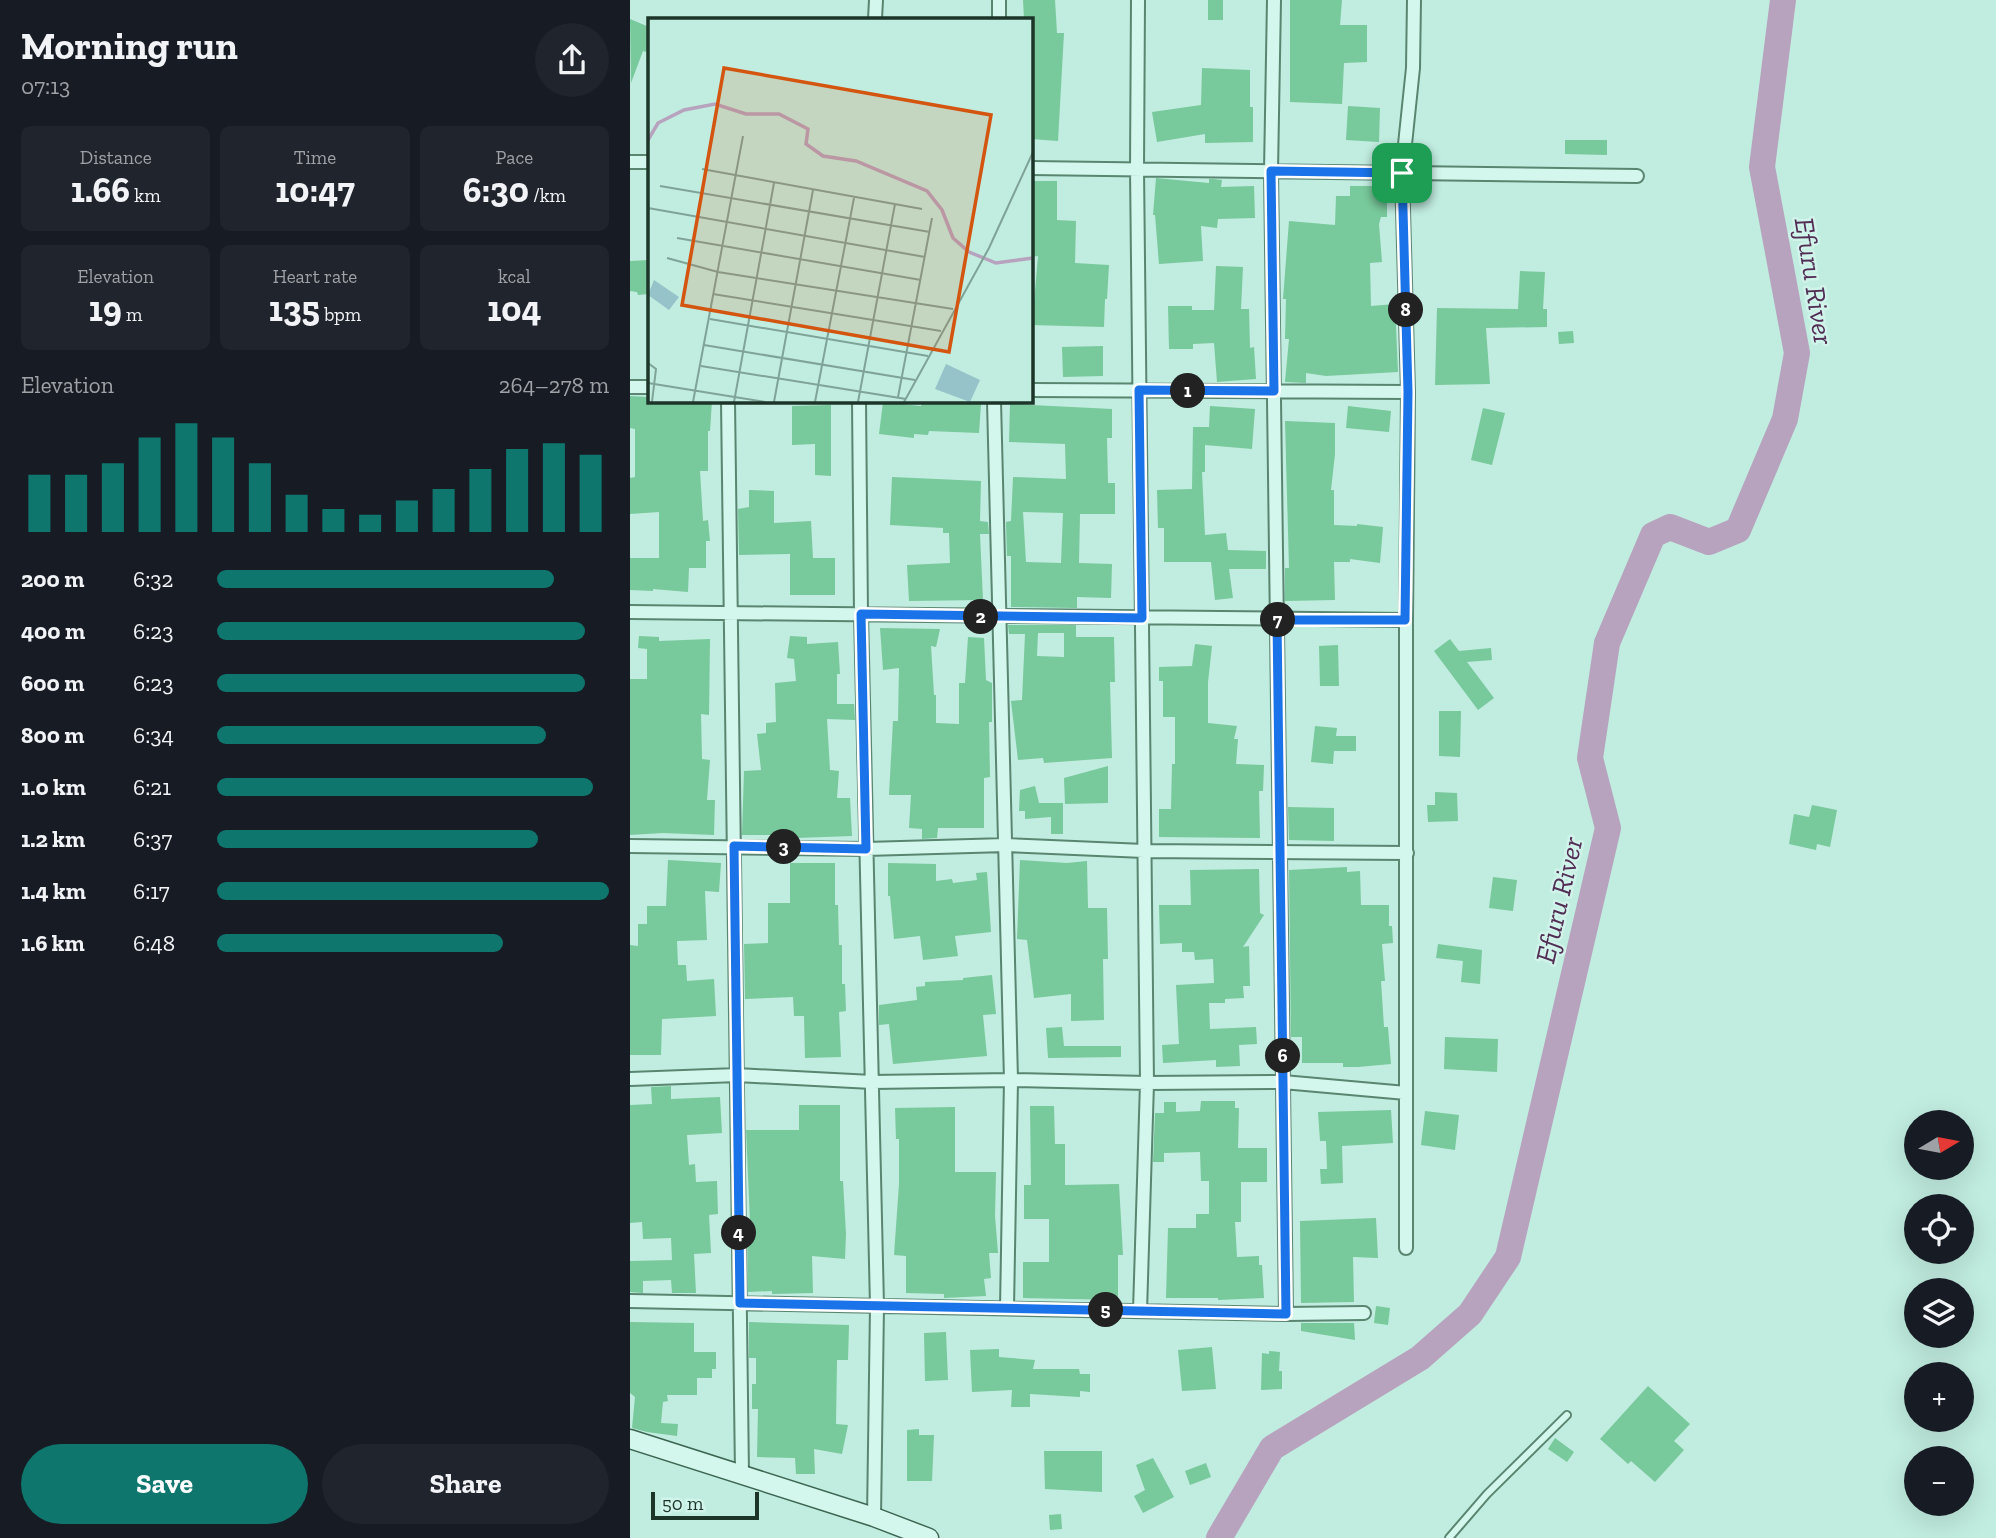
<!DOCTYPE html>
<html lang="en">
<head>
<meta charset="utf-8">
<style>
  body { margin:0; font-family:"Zilla Slab",serif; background:#20242c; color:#f1f3f6; height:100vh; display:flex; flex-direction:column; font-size:26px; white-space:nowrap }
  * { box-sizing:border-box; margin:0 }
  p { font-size:23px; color:#9ea1a6 }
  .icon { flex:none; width:38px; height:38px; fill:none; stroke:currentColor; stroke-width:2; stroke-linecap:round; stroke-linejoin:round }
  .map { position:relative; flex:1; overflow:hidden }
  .drawer { display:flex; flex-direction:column; background:#171b24; width:630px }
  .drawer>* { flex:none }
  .needle { width:46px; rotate:80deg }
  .buttons { position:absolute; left:1274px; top:1110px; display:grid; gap:14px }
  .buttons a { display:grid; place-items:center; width:70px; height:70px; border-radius:50%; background:#171b24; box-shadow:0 7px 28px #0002; font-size:35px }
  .scale { position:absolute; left:21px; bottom:18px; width:108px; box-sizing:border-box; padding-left:7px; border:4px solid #1d3529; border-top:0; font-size:19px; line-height:24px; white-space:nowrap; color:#1d3529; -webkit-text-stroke:5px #d0f4ea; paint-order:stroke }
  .pin { position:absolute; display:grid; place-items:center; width:60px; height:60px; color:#fff; margin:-30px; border-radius:14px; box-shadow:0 4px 10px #0006 }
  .km { position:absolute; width:35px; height:35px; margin:-18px; border-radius:50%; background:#222; color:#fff; font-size:19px; line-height:35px; text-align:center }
  .round { display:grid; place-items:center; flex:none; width:74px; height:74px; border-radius:37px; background:#20242c }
  .headline { display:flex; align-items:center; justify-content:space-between; height:119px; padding:0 21px }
  h1 { font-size:38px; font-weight:700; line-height:52px }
  .figures { display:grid; grid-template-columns:repeat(3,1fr); gap:10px; height:119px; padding:7px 21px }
  .figures div { display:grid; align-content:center; border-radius:10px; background:#20242c; text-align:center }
  .figures b { font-size:35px; font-weight:700 }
  .figures small { font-size:19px; font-weight:400 }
  .figures p { font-size:19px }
  .chart { height:196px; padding:14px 21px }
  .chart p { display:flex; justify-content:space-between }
  .chart svg { width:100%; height:126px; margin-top:7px; stroke:#0f766e; stroke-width:6 }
  .primary-button { display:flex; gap:14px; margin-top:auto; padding:14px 21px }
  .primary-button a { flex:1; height:80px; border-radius:42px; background:#0f766e; color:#fff; font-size:28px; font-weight:700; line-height:80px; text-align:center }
  .primary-button a+a { background:#20242c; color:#f1f3f6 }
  ul { padding:0 21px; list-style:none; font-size:23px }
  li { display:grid; grid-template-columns:112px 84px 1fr; align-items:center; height:52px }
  li i { height:18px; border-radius:9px; background:#0f766e }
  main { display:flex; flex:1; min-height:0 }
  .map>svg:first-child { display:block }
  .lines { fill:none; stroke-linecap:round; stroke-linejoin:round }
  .river { stroke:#b7a3be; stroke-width:26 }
  .building { fill:#78c99b; fill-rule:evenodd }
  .lane-casing { stroke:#598571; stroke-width:10 }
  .street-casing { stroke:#598571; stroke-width:16 }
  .secondary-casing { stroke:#3c6652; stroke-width:21 }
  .lane { stroke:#d4f7ed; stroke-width:6 }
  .street { stroke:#d4f7ed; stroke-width:12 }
  .secondary { stroke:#d4f7ed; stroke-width:18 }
  .route-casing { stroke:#fff; stroke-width:14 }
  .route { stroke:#1a73e8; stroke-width:9 }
  .labels { text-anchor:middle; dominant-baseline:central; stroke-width:5; stroke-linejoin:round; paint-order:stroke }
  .water-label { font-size:28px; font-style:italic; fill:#522d54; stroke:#d0f4ea }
  .inset-river { fill:none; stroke:#b7a3be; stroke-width:3.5 }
  .inset-road { fill:none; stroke:#7fa397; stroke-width:2 }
  .view { fill:#d4550f; fill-opacity:0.15; stroke:#d4550f; stroke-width:3.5 }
  .inset-edge { fill:none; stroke:#1d3529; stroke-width:3.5 }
</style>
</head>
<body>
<main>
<section class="drawer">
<div class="headline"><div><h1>Morning run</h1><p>07:13</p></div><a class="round"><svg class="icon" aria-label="share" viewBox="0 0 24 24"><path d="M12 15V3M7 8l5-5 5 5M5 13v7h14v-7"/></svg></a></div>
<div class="figures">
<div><p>Distance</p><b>1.66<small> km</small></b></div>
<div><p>Time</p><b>10:47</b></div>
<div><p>Pace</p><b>6:30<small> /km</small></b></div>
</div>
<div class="figures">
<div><p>Elevation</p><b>19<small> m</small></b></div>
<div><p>Heart rate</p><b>135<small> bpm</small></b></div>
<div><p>kcal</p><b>104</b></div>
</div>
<div class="chart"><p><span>Elevation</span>264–278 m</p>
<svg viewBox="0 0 160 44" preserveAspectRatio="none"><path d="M5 44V24M15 44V24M25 44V20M35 44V11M45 44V6M55 44V11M65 44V20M75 44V31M85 44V36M95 44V38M105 44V33M115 44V29M125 44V22M135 44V15M145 44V13M155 44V17"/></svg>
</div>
<ul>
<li><b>200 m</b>6:32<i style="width:86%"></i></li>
<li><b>400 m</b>6:23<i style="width:94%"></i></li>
<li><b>600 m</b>6:23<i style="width:94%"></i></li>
<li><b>800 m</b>6:34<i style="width:84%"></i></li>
<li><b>1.0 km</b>6:21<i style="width:96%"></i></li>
<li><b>1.2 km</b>6:37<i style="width:82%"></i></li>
<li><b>1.4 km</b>6:17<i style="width:100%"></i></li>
<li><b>1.6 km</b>6:48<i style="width:73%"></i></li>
</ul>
<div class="primary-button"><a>Save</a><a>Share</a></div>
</section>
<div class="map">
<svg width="1366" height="1538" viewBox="0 0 1366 1538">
  <rect width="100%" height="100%" fill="#c1ece0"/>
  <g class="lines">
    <path class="river" d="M589,1538l53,-90 148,-90 50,-44 38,-57 100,-429 -18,-70 17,-115 46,-108 17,-8 39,15 29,-12 47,-111 12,-66 -35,-186 21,-167"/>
  </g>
  <path class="building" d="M393,0h32l2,33h7l-6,108 -27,-2v-120h-7z
    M578,0h15v20h-15z
    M660,0h52l-2,25h27v37l-23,1 -2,41 -52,-2z
    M0,19l19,8v17l-3,8 -3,-1 -12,32z
    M572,68l48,2v37h3v35l-48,1v-9l-48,8 -5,-30 49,-7z
    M718,106l32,2 -1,34 -33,-2z
    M935,140h42v15l-42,-1z
    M526,178l53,5v-4h4l9,1 -1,7 33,-1 1,32 -37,1 -1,9 -16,-2 2,35 -44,3 -4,-49h-2z
    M401,181h26v39l19,1 -1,42 34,2 -2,34h-2l-1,28 -73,-2v-23h3l4,-46 -7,1z
    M720,186h32v15h5v16h-6l-2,7 3,38 -12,1 1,43 24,-2 3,68 -72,4 -20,-3v10l-21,-1 4,-43h-4l1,-40h-3l6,-78 46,4 1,-29h14z
    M19,260v34l-11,1 -1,-3 -7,-1v-30z
    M586,266l27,1 -2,42h8l1,39 4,-1 2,32 -39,3 -3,-39 -21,1v5h-24l-1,-43h24v4h22z
    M890,271l25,1 -2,37h4v18l-61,1 4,56 -55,1 2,-77 81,1z
    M943,331l1,12 -15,1 -1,-12z
    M473,346v30l-40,1 -1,-30z
    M0,396l19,1v4h63l-2,30h-2v40h-8l3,50 5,-1 2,21h-4v27h-17l-1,24 -35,-3v2l-23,-1v-32h29v-46l-29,2v-36l5,-1v-48l-5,-1z
    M253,402l38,4 1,-4 59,2 -2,29 -50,-2 -1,4 -14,-1v4l-35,-4z
    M380,404l102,5v29h-5l1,45h7v31h-35l-1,49 33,1 -1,34 -34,-1v11l-66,-1v-51h-4l-1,-34 5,-1 2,-44 53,2 -1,-35 -56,-2zM393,512l40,1 -2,50 -35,-1z
    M201,405v71l-16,-1v-31l-23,1v-39z
    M580,406l45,3 -3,40 -47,-4v27h-3l3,63 21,-2 2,17 38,1v18h-37l4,29 -18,2 -4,-38h-47v-34h-6l-1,-38 35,-1 1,-62h16z
    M718,406l43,5 -2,21 -43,-4z
    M853,408l22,5 -13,52 -21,-5z
    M655,421l50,2v31l-4,36h3v35l23,1v-2l26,3 -3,36 -30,-4v3h-16l1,38 -50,1v-33h4z
    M262,477l89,4 -1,40 8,1 1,12h-9l3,66 -74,1 -2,-36 43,-2 -1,-30h-6v-5l-53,-3z
    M119,490l25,1v32l37,-2 2,37h22v37h-45v-41l-51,1 -1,-46 11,-2z
    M378,625h68v12h38l1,45h-5l2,76 -68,5 -1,-5 -25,2 -7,-59 11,-1 3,-66h-16zM408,633h26v24l-27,-1z
    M250,628l60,1 -4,18 -5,-1 3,49h2v28l23,1v-41h6l3,-46 16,1 2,42 6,3v39h-3l1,55 -6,1v50h-46l-1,10 -15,1v-10l-13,-1 2,-33h-22l4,-74h5l1,-53 -16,2z
    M9,636l20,1v4l51,-2 -1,76 -8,-1 1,45 8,1 -3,40h8l-1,35 -51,-2 -33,2v-156h17v-30l-9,-1z
    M160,636l17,1v7l31,-2 2,32h-3v30h17l1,16 -28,-1 3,51 9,1 -2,27h13l2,38 -56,2v-3h-54l2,-64 17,-1 -4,-36 9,-1v-10l10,-1 -1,-39 21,-2 -2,-22 -7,-1z
    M820,639l9,12 32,-3 1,12 -25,2 27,36 -16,12 -44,-59z
    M565,644l17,2 -4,36v41l29,3 -3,13h4l-2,25 28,1 -1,26h-4l1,47 -101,-1v-28h12l1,-45h3v-47h-12v-36h-4v-14l33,-1z
    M708,645l1,41h-19l-1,-40z
    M809,711h22l-1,46 -21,-1z
    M685,726l22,2 -1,8h20v15h-22l-1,13 -22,-2z
    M478,766v37l-43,1 -1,-26z
    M405,786l4,17h24v31h-12v-17l-26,2v-8h-6l1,-21z
    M805,792l22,1 1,28 -30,1 -1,-17h8z
    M1182,805l25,5 -7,37 -13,-3 -1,6 -27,-6 5,-30 15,3z
    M658,807l46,1v33l-45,-1z
    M38,860l53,3 -2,29 -14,-1 2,49 -30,1 1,24h8l1,16 27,-2 2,37 -54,3 -1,36h-31v-110l8,1v-22h9v-18h19z
    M390,860l47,3 20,-2 1,47h19l1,51h-5l1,61 -33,1v-27l-37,4 -7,-58 -10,-1z
    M160,863h45v42h3l1,40h3v39h3l1,27 -7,1 2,45 -36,1 -1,-42h-10l-1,-19 -48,2 -1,-55 24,-1v-40h22z
    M258,863l48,1v17l16,-2 1,4 24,-3 -1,-7 11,-1 4,60 -36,4 3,20 -35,4 -3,-24 -26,3 -4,-43h-2z
    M717,867v5l13,-1 1,34h28v21h3l1,17 -11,1 3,37h-4l3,46h4l3,37 -33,3h-15v-4h-41v-26h-11l-2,-167z
    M629,869l1,44 4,2 -21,32 6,-1 1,40h-7l1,12 -19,1v4h-16l1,26 46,-2 1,17 -18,1 1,21 -24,1v-7l-53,3 -1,-18 17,-1 -3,-59 38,-2 -1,-24 -18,1 -1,-8h-12v-9l-22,1 -1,-39h32l-1,-35z
    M863,877l24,3 -4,31 -24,-3z
    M808,944l44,6 -2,34 -19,-2 2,-21 -27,-3z
    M362,975l4,39 -13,1 4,41 -94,8 -4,-40 -10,1v-20l38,-5 -1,-13 9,-1v-4l38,-2v-2z
    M432,1027l2,19h57v11l-73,1 -2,-30z
    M815,1037l53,2 -1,33 -53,-3z
    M41,1086v13l49,-2 2,36 -35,2 2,30 6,-1 1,18 21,-1 1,33 -9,1 2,38 -17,1 2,39h-24l-1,-13 -28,1v12l-13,-1v-31l42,-1 -1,-22 -28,1 -1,-17 -12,1v-118l22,-1 -1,-17z
    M571,1101h34v7h4l-1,40h29v34h-26v40h-6l2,35 22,-1v9h3l2,33 -46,2v-2h-52l2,-70h28v-14h13v-33h-8l-1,-29 -36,1v9h-11l2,-49h9v-11h12v10l24,-1z
    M169,1105h41v76h3l3,53 -1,25 -33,-3 1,37 -41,1v-3l-24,1 -1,-70h3l-4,-92h53z
    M400,1106h24l1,38h10v41l54,-1 4,71h-5v45l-95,-2v-36h26v-43h-25v-34h7z
    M325,1107v65h41l-1,44 3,37h-9l2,25 -7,1 2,17 -42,2v-4l-38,-1v-37l-12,-1 5,-71v-45h-3l-1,-31z
    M761,1110l2,33 -51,3 1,37 -22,1 -1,-15h7l-1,-28h-6l-2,-29z
    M795,1111l34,4 -4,35 -34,-5z
    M746,1218l2,40 -25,-1 1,45 -53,1 -1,-82z
    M746,1306l14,2 -2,17 -14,-2z
    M0,1322l64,1v29h22v17h-4v9h-15v17h-30l1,6 -5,1 -2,21 17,1 -1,12 -30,-4 -15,-4 3,-31 -5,-4z
    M119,1322l100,3 -1,35h-11l-1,64 12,1 -6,29 -28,-5 1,25h-19l-1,-16 -38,-1 1,-48h-6v-25h4v-26h-7z
    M671,1323h53l1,17 -54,-9z
    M316,1332l2,48 -23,1 -1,-48z
    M582,1347l4,42 -34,2 -4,-41z
    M369,1349v8l36,3 -2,9h46l1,5h10v18l-10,-1v6l-50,-3v13h-19l1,-17 -40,2 -2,-42z
    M639,1351l11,1 -1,19h3v18l-21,1 1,-37 7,1z
    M1018,1386l42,38 -16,17 10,9 -29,32 -24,-21 -3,3 -28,-25z
    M289,1429v6h15l-2,46h-25v-51z
    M925,1438l19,14 -7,10 -19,-13z
    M414,1451h58v41l-57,-3z
    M523,1458l21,39 -31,16 -9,-17 11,-6 -9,-25z
    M576,1463l5,14 -21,8 -5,-14z
    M431,1514l1,15 -12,1 -1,-15z"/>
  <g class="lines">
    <g class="lane-casing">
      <path id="lane" d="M819,1538l38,-44 80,-79"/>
    </g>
    <g class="street-casing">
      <path id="street" d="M508,0l-1,169 10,914 -7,228
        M644,0l-3,171 15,1143
        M245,19l1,-19
        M369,19v-19
        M0,162h19
        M401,168l606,8
        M0,387h19
        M401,390l377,2
        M98,401l14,1073
        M229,401l2,213 16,692 -3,211
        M364,401l17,679 -4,228
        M0,612l776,8
        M0,846l236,3 140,-4 138,6 263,2
        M0,1079l107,-4 135,7 139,-2 136,3 136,-1 123,11
        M776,1248v-628l2,-228 -6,-219 11,-105 1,-68
        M0,1301l656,13 78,-1"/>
    </g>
    <g class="secondary-casing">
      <path id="secondary" d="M0,1439l244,78 55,21"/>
    </g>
    <use href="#lane" class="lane"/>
    <use href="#street" class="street"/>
    <use href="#secondary" class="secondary"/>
  </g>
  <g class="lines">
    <g class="route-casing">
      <path id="route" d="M641,171l131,2 6,219 -3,228h-128l9,694 -546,-11 -6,-457 132,3 -5,-235 281,4 -3,-228 135,1z"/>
    </g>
    <use href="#route" class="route"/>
  </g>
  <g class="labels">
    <g class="water-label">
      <text transform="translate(1184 281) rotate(81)">Efuru River</text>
      <text transform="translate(929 900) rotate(-77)">Efuru River</text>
    </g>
  </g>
  <g transform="translate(18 18)">
    <rect width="385" height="385" fill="#c1ece0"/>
    <path d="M6,262l25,17 -10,13 -21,-15zM298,346l34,16 -10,22 -35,-13z" fill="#95c3c9"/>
    <path class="inset-river" d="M0,122l10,-17 26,-13 31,-6 31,10h33l29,15 -2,15 17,12 33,5 71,30 15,19 11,28 16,14 27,11 37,-5"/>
    <path class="inset-road" d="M54,151l220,40M12,168l270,46M0,190l277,49M29,220l244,42M19,240l51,14 235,37M65,276l228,37M62,301l218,37M56,327l211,35M0,345l8,6 -4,33M53,348l205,33M0,365l117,19M250,379l34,-179M45,384l50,-266M86,384l40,-219M126,384l39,-212M167,384l39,-204M210,384l37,-198M256,384l85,-154 44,-96"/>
    <path class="view" d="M76,50l267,47 -42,237 -267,-47z"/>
    <rect width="385" height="385" class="inset-edge"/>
  </g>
</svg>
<div class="buttons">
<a><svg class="needle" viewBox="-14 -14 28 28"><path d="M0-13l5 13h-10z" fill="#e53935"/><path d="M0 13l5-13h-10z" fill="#9ea1a6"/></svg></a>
<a><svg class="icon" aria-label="locate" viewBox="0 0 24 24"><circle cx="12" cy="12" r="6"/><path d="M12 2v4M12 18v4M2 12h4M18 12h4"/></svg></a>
<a><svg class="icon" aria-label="layers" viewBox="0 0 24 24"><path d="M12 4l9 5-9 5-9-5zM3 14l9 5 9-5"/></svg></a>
<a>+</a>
<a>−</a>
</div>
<div class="scale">50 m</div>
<div class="pin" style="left:772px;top:173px;background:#1e9e55"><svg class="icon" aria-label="arrive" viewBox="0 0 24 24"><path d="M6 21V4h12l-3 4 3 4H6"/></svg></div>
<b class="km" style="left:558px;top:391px">1</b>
<b class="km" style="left:351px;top:617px">2</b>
<b class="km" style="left:154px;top:847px">3</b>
<b class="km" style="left:109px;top:1233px">4</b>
<b class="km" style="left:476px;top:1310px">5</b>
<b class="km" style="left:653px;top:1056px">6</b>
<b class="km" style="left:648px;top:620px">7</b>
<b class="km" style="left:776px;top:310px">8</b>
</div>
</main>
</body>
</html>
